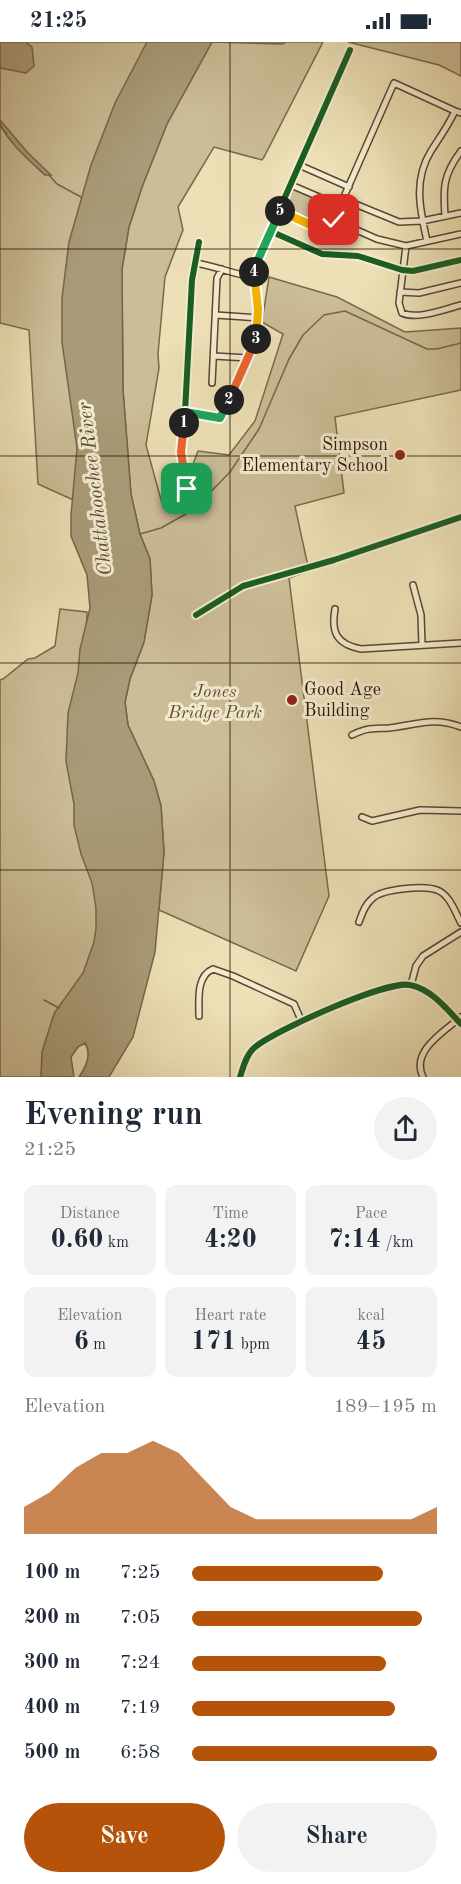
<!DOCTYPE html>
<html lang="en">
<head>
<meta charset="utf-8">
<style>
  body { margin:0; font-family:"Old Standard TT",serif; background:#f2f2f3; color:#1f2937; height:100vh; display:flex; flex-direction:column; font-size:22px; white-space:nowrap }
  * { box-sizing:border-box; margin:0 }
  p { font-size:20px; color:#747a83 }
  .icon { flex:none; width:33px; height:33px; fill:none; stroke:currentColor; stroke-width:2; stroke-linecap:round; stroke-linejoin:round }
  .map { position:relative; height:1035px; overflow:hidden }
  .details { display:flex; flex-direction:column; background:#fff; flex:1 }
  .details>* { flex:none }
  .pin { position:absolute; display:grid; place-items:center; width:51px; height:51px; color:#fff; margin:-26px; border-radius:12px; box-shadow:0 3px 9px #0006 }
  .km { position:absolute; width:30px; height:30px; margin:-15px; border-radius:50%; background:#222; color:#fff; font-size:16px; line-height:30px; text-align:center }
  .round { display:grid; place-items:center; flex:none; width:63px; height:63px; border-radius:32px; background:#f2f2f3 }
  .headline { display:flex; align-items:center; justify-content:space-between; height:102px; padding:0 24px }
  h1 { font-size:33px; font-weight:700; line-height:45px }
  .metrics { display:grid; grid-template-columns:repeat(3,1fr); gap:9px; height:102px; padding:6px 24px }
  .metrics div { display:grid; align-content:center; border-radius:12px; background:#f2f2f3; text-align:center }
  .metrics b { font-size:26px; font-weight:700 }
  .metrics small { font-size:16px; font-weight:400 }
  .metrics p { font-size:16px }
  .chart { height:168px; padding:12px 24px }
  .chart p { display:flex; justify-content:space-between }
  .chart svg { width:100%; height:108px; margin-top:6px; fill:#b45309; opacity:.7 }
  .action { display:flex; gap:12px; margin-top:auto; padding:12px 24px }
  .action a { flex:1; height:69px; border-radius:36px; background:#b45309; color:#fff; font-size:24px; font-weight:700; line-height:69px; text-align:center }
  .action a+a { background:#f2f2f3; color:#1f2937 }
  ul { padding:0 24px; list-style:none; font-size:20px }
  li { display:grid; grid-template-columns:96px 72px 1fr; align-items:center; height:45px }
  li i { height:15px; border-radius:8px; background:#b45309 }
  .status { display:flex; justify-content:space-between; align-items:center; height:42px; padding:0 30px; background:#fff; direction:ltr }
  .status svg { height:16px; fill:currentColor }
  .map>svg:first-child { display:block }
  .green { fill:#cbbd97; stroke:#78694c; stroke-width:1.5 }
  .water { fill:#a99b78; stroke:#756548; stroke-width:1.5 }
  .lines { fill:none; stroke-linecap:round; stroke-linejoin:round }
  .stream { stroke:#756548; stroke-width:1.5 }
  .minor-casing { stroke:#58482e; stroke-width:8 }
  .minor { stroke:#f3ebd0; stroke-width:5 }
  .cycleway-casing { stroke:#f3ebd0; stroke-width:10 }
  .cycleway { stroke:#1b5e20; stroke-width:6 }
  .split-1-casing { stroke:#fff; stroke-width:12 }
  .split-2-casing { stroke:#fff; stroke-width:12 }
  .split-3-casing { stroke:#fff; stroke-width:12 }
  .split-4-casing { stroke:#fff; stroke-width:12 }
  .split-5-casing { stroke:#fff; stroke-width:12 }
  .split-6-casing { stroke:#fff; stroke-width:12 }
  .split-1 { stroke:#f0652b; stroke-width:8 }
  .split-2 { stroke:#22a559; stroke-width:8 }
  .split-3 { stroke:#f0652b; stroke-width:8 }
  .split-4 { stroke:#f5b400; stroke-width:8 }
  .split-5 { stroke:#22a559; stroke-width:8 }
  .split-6 { stroke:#f5b400; stroke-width:8 }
  .grid { fill:none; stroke:#261500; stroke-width:1.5; stroke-opacity:0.55 }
  .poi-dot { fill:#8f2418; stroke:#f3ebd0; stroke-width:2 }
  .labels { text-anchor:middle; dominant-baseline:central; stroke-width:6; stroke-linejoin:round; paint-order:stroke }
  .poi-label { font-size:18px; fill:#261500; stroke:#f3ebd0; text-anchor:end }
  .park-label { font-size:18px; font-style:italic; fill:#605035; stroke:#f3ebd0 }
  .water-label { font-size:20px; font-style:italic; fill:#5a4b30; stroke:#f3ebd0 }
</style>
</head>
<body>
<div class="status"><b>21:25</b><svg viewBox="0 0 49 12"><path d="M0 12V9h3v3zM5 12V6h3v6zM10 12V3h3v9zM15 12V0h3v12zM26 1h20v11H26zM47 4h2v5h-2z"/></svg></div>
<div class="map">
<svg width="461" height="1035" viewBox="0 0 461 1035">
  <rect width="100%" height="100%" fill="#ede0b6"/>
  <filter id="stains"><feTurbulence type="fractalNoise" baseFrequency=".00333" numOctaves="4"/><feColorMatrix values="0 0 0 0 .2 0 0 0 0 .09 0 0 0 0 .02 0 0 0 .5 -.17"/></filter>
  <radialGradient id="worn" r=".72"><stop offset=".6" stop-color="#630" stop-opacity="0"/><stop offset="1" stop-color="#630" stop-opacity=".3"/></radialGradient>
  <path class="green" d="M0,0h152l-21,36 -38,431 -55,-25 -9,-154 -29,-7z
    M212,0h111l-59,115 -2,3 -48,-13 -36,60 5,23 -18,47 -7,77 1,14 -13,77 17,62 19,-14 16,-42 31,4 26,-34 28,-87 -21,-12 7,-45 68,20 68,35 56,-4v62l-126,27 9,76 -49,13 14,65 -20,7 40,318 -33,75 -137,-61 5,-58 -3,-46 -7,-25 -26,-56 -3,-23 5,-23 14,-37 8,-47 -2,-36 -10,-25 -9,-40 -8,-104 -1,-121 7,-42 13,-40 25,-63z
    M348,0h113v34l-22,-11z
    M292,148h4l37,17 2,4 -6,14 -7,2 -37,-15 -1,-6z
    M60,567l27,3 -2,52 13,281 -51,132h-47v-397l3,-1 25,-20 7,-1 20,-12z"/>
  <path class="water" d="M0,0h25l7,5 2,19 -8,7 -26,-5z
    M147,0h65l-45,82 -25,63 -13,40 -7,42 1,121 8,104 9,40 10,25 2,36 -8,47 -14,37 -5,23 3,23 26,56 7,25 3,46 -9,100 -22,85 -24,40h-30c7,-10 13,-23 6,-34l-7,4 -7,10 3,20h-33l1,-25 10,-32 3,-8 28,-39 11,-31 2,-14v-20l-4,-25 -11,-29 -7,-29v-21l-8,-43 2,-48 10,-40 2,-24 10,-41 -3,-33 -16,-39v-21l6,-67 -15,-106v-44l7,-56 22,-77 24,-62z
    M0,78l28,33 23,22h-6c-12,-11 -45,-40 -45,-55z"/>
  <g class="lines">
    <path class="stream" d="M211,0l72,2 3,-2
      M0,84l7,8
      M49,133l8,9 24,13
      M140,492l21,-6 32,-18 37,-38 29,-43 30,-70 14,-24 21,-20 21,-4 82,38h10l24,-6
      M44,958l15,8"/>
    <g class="minor-casing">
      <path id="minor" d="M350,8l-80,181 52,23 36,2 44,14 11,1 48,-11
        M299,123l50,22
        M291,143l49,21
        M343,157l56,23 23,-1 39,-8
        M279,169l49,22 66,-150 61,28
        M445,174c-2,-28 -2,-41 16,-65
        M334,178l43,19 29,7 55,-12
        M427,199c-7,-31 -14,-61 4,-90 9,-14 17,-25 24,-40l6,2
        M406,204l-7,57 3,10c16,7 43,-4 59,-8
        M195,221c20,3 38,11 58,14
        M400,250l19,1 42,-10
        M216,273l42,3
        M214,314l34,2
        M212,341l5,-105 5,-9
        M185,370l36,6 35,-79 2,-30 -5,-32 3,-13 14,-33
        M187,447l-6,-37 1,-17 3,-23 7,-132 7,-38
        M413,543l8,30 1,30
        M335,567c-4,23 1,35 26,40l100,-6
        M196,573l47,-29 91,-26 127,-43
        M352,693c16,-8 21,-6 37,-7 28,-3 44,-12 72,-1
        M362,775l10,4 48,-11 41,1
        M359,880c3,-8 6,-18 14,-24 10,-9 51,-13 64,-8 13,5 18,22 24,33
        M411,943l5,-19 7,-10 38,-24
        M199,974c0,-16 -3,-40 14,-47l20,7 61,28 7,16
        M240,1035c3,-9 6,-22 14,-29 19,-17 133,-68 156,-63 21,4 37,24 51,39
        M423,1035c-13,-26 22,-46 38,-60"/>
    </g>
    <use href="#minor" class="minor"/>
    <g class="cycleway-casing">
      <path id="cycleway" d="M350,8l-80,181 52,23 36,2 44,14 11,1 48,-11
        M187,447l-6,-37 1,-17 3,-23 7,-132 7,-38
        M196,573l47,-29 91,-26 127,-43
        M240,1035c3,-9 6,-22 14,-29 19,-17 133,-68 156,-63 21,4 37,24 51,39"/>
    </g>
    <use href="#cycleway" class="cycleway"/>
  </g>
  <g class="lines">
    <g class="split-1-casing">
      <path id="split-1" d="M184,381l-3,29 6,37"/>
    </g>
    <g class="split-2-casing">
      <path id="split-2" d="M184,381l1,-11 35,6 9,-18"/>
    </g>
    <g class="split-3-casing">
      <path id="split-3" d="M229,358l27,-61"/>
    </g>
    <g class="split-4-casing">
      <path id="split-4" d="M254,230l4,37 -2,30"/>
    </g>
    <g class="split-5-casing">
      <path id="split-5" d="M254,230l2,-8 24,-53"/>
    </g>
    <g class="split-6-casing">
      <path id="split-6" d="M280,169l48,22 6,-13"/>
    </g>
    <use href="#split-1" class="split-1"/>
    <use href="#split-2" class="split-2"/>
    <use href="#split-3" class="split-3"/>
    <use href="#split-4" class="split-4"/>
    <use href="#split-5" class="split-5"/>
    <use href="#split-6" class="split-6"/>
  </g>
  <path class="grid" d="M230,0v1035M0,207h461M0,414h461M0,621h461M0,828h461"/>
  <g class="poi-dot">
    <circle cx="400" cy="413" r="6"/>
    <circle cx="292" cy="658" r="6"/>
  </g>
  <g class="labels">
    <g class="poi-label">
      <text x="388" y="403">Simpson<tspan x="388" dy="21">Elementary School</tspan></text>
      <text x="304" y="648" text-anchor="start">Good Age<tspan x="304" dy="21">Building</tspan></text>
    </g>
    <g class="park-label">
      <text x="215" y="650">Jones<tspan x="215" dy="21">Bridge Park</tspan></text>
    </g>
    <g class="water-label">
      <text transform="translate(96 447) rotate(-97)">Chattahoochee River</text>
    </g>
  </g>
  <rect width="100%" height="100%" filter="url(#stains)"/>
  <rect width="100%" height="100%" fill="url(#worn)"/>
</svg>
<div class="pin" style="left:187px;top:447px;background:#1e9e55"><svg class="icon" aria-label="arrive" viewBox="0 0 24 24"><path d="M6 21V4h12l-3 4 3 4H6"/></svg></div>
<div class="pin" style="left:334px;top:178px;background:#d93025"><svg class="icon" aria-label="check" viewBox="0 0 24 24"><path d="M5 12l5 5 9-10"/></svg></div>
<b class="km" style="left:184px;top:381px">1</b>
<b class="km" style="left:229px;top:358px">2</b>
<b class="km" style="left:256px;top:297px">3</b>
<b class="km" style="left:254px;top:230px">4</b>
<b class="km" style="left:280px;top:169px">5</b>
</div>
<section class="details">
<div class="headline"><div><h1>Evening run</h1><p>21:25</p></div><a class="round"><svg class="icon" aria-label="share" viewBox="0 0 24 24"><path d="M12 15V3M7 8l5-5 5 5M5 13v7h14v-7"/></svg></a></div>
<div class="metrics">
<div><p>Distance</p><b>0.60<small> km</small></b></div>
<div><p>Time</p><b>4:20</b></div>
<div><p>Pace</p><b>7:14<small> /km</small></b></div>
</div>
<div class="metrics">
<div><p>Elevation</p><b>6<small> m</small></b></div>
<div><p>Heart rate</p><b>171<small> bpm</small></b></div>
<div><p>kcal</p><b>45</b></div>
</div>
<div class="chart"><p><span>Elevation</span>189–195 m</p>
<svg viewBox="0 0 160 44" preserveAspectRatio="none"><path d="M0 44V33L10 27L20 17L30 11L40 11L50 6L60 11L70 22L80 33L90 38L100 38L110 38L120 38L130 38L140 38L150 38L160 33V44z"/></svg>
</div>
<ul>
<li><b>100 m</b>7:25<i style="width:78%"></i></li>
<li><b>200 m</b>7:05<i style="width:94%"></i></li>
<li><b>300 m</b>7:24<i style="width:79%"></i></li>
<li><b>400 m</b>7:19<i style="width:83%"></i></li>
<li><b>500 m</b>6:58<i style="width:100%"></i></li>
</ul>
<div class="action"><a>Save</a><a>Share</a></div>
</section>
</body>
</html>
